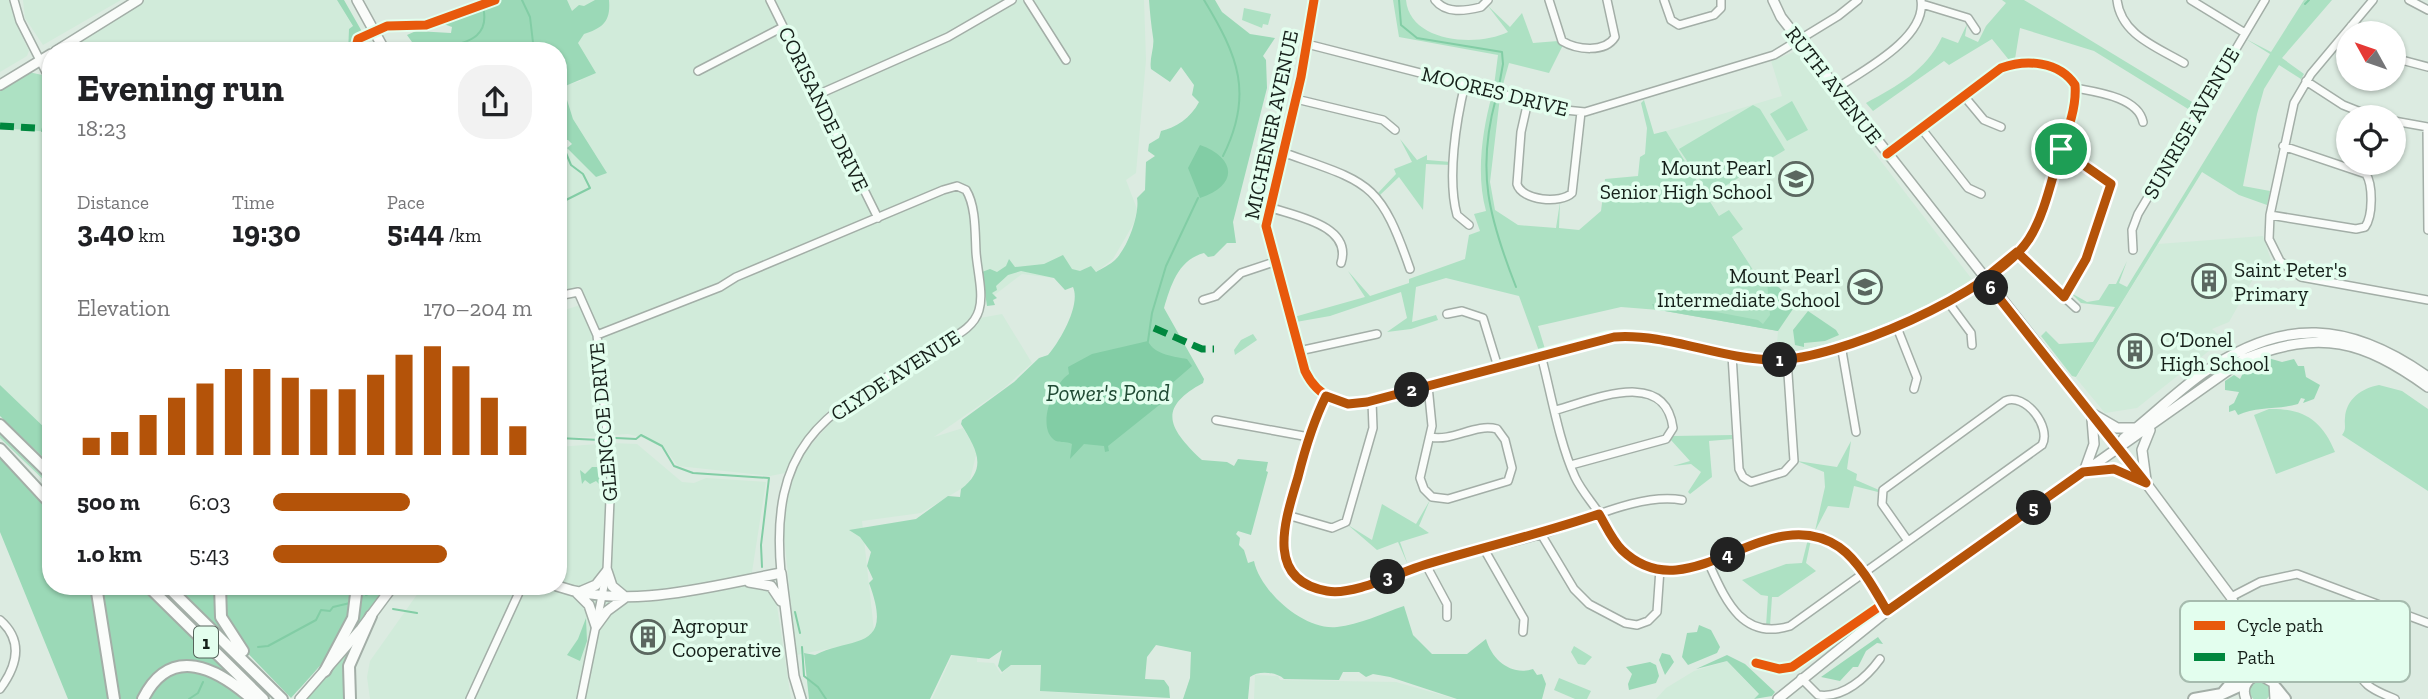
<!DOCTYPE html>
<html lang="en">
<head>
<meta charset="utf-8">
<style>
  body { margin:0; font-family:"Zilla Slab",serif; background:#f2f2f2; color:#202124; height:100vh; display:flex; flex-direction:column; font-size:26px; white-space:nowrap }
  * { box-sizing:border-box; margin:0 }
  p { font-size:23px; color:#757577 }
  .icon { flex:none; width:38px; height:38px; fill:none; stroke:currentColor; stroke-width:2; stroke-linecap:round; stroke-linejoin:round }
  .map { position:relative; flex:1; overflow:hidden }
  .details { position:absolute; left:42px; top:42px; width:525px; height:553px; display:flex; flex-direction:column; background:#fff; border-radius:28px; box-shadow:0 2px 5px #0004 }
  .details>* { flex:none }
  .needle { width:46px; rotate:310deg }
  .fabs { position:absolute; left:2336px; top:21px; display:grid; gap:14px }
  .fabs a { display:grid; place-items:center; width:70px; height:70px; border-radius:50%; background:#fff; box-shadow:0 2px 5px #0004; font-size:35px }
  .pin { position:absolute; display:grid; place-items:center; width:60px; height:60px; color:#fff; margin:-30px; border:4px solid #fff; border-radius:50%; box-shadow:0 2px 7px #0007 }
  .km { position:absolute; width:35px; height:35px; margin:-18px; border-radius:50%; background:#222; color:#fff; font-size:19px; line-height:35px; text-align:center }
  .round { display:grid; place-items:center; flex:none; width:74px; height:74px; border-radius:28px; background:#f2f2f2 }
  .headline { display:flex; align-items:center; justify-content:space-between; height:119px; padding:0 35px }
  h1 { font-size:38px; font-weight:800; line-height:52px }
  .metrics { display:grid; grid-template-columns:repeat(3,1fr); gap:10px; height:119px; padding:7px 35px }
  .metrics div { display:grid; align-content:center }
  .metrics b { font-size:30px; font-weight:800 }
  .metrics small { font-size:19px; font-weight:400 }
  .metrics p { font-size:19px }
  .chart { height:196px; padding:14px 35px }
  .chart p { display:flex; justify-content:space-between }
  .chart svg { width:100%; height:126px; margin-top:7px; stroke:#b45309; stroke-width:6 }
  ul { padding:0 35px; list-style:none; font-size:23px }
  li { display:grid; grid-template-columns:112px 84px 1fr; align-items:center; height:52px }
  li i { height:18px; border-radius:9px; background:#b45309 }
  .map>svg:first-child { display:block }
  .built { fill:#d1ebda }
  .green { fill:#ade1c3 }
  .forest { fill:#9bd9b7 }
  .water { fill:#82cda5 }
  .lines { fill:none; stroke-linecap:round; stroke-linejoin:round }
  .stream { stroke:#82cda5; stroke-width:2 }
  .minor-casing { stroke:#a3aea7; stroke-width:10 }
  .major-casing { stroke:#a3aea7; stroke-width:12 }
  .highway-casing { stroke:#a3aea7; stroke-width:14 }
  .minor { stroke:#fafcfa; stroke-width:7 }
  .major { stroke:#fafcfa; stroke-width:9 }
  .highway { stroke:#fafcfa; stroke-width:10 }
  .quiet { stroke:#00873e; stroke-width:7; stroke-dasharray:14 7; stroke-linecap:butt }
  .cycleway-casing { stroke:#e3feee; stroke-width:13 }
  .cycleway { stroke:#e8590c; stroke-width:9 }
  .route-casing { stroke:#fff; stroke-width:14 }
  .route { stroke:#b45309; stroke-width:9 }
  .labels { text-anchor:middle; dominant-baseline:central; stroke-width:7; stroke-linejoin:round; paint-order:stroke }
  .shield { fill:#e3feee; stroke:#54635a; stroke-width:2 }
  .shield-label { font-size:19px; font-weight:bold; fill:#16201a }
  .street-label { font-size:21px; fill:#16201a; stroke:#e3feee }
  .poi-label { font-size:21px; fill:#16201a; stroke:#e3feee; text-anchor:start }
  .water-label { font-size:23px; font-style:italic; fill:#204a34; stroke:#e3feee }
  .key { fill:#e3feee; stroke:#a6bbae; stroke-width:2 }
  .key-label { font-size:19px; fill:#16201a }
</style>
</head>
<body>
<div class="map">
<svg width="2428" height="699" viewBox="0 0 2428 699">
  <rect width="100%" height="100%" fill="#dcebe1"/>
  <path class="built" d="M0,0h10l8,28 11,23 -2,5 -27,16z
    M23,0h98l-78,45 -18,-27z
    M143,0h194l16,27 -4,2 -1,22h-284z
    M525,0h619l2,60 -10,113 -10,7 11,29 -3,14 -21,36 -14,11 -14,5 -30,3 -33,-4 -38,29 -4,15 22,-4 30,49 -29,26 -69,48 29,-9 14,23 -8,33 -48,29 -59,8 13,119 -79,15 -13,-130 4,-31 16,-40 35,-40 56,-36 -4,-6 -63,40 -23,28 -19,33 -15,3 -92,-10 -13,-17 -21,-11 -16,-4 -70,5v-127l29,-9 -8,-17 -21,7v-154l38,38 3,-17 -26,-41 -10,-33 18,-5z
    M1796,51l175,227 -3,6 -48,27 -104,38 -40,6 2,-24 -11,-55 -12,-3 -23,-37 10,-7 -22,-12 -54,-86 116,-35 -11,-35z
    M0,128l51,4v296l-4,2 -47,-45z
    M2263,236l8,24 -18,19 -24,43 -17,7 12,10 -87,69 -32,5 -29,-35 82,-134z
    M611,443l26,1 45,38 12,1 12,-5 60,4 -14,90 3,14h11l10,13 15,100h-421l-3,-22 3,-16 53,-75h135v-139z
    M952,656l25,1v5l17,1 7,11 10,-9h30l-1,26 113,8h-221z
    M1727,661l32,34 -5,4h-98l10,-11 28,-17z
    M1255,675l23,1 2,4 116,2 60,17h-202z"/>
  <path class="green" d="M1393,0h13c4,43 72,47 102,32l-20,-26 22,21 12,-14 11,30 25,-2 5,4 -14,28 -40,-10 -7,25 -8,-2 4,-31 -99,-18z
    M2002,0h22l173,105 -4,7 -99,-61 -74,-23 -5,31 -6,1 -17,-21 -43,26 -5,-4 -71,50 -7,-8c31,-17 60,-32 76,-66l16,6 9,-19 -2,12 13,6 8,-16 20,-23z
    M2304,0h28l-50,58 22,16 -3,5 -22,-14 -15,24 -7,25 -14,72 27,5 -3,14 -28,-10 -37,-23 -126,205 -4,-1 -31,-40 5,-5 13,13 34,-2 22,-35 -34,-4 -10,-10 16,9 12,-2 10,-16h7l11,-23 -8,22 8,4 143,-233 -24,-15 25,13z
    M1244,8l27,6 -3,11 -5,-1 -1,4 -20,-8z
    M29,72l13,3 9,15v42l-51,-4v-39z
    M1492,95l8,2 -10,85 5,28 23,15 38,3 4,-26 -1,26 20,2 22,-19 4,-32 33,-3 2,-19 5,-3 2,-26 -6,-25 3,-3 10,34 12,-3 53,85 10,-6 14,19 -11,8 23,36 12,3 11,55 -119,-21 -38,-3 -83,19 7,23 -6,2 -20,-55 -73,-18 -30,9 -4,35 24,-7 2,5 -27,9 -24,3 20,-14 -6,-26 -71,24 -34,6 -2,-5 71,-20 -17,-26 22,25 39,-13v-4l56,-20 4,-24 11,-4 -6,-17 12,-3c-10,-36 -4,-80 6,-116z
    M1792,101l16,29 -21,11 -17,-27z
    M1753,105l7,4 25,41 -75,45 -31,-46z
    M1400,139l17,21 10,-5v5l24,2v3l-25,-1 -3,46 -24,-33 -19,18 -2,-2 18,-19 -2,-5 18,-7z
    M1253,334l4,6 -22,15 -1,-5 7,-10z
    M2379,385l23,6 26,18v82l-86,-56c5,-7 2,-9 3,-17 1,-19 17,-30 34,-33z
    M2269,409c34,-1 53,11 66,43l-59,22 -22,-59z
    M0,432l51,48v7l-51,-49z
    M1733,435v4l-24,2 3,36 -22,17 -2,-2 13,-20 -10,-8 -18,2 17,-5 -20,-22 3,-3z
    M1851,441l-4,28 10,5 -1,6 23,10 -1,2 -24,-6 -5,22 -21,-2 -13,25 10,-44 -1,-15 -27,-11 40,6z
    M1430,500l-11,26 10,7 -29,9 8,23 -10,-23 -21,8 -29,-25 24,15 10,-36 34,20z
    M1808,539l3,1 -5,23 10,8 -38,26h-6l-2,29h-4l2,-30 -7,-1 -19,-15 44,-16 16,-1z
    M154,586h8l109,108 -3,3z
    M355,642l-7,57h-42z
    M1574,646l18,11 -7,8 -7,-1 -7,-12z
    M1559,678l32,13 -4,8h-12l-21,-9z
    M2249 690a11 11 0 1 1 22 0a11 11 0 1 1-22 0Z"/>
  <path class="forest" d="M337,0h7l29,51h-25l1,-22 4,-3z
    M478,0h89l5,11 7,-6 5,1 11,-6h14c2,22 -7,28 -25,34l-6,9 18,30 -33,14 10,32 34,54 -11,4 -29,-29 5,-4 -4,-4 -10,-1v-88l-146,-3v-6l-5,-7 9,-4 35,2 1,-6 -11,-4 34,-11 -1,-4z
    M1149,0h66l7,12 28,22 25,4 -12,18 3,4 1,28 -34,134 3,21h-9l-13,13 -6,1 -4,-4c-26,7 -33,32 -40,55l40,71 -1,4c-46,25 -35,45 -1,77l25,2 7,4 4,-7 30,3 -2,9 2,1 -17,63 -13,-4 -2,3 4,4 -1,7 5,5 4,13 6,-2c6,30 50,70 83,66 22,-2 46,-14 67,-21l9,29 19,19h35l19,-15c6,21 25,37 47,30l4,6 5,-1 4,10 -4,15h-85l-67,-22 -17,-3 -7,3 -7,-5h-16l-4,8 -55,-1c-7,-7 -26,-9 -34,-2l-2,22h-65l7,-21 1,-26 -35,-7 -9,12 -2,22 19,1 5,7 1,11 -130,-7 1,-26h-30l-9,7 -4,-6 4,-16 -13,9 -38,-4 -21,44h-121l-5,-46 11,2c37,-19 80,-3 54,-72l4,-4 -6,-13 4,-14 -11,-15 -11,-7 67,-11 32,-23 12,1 1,-8c27,-21 16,-39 0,-65l1,-4 52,-38 25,-24 9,-3c12,-14 33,-50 25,-68l-8,3 -11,-12 -33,-7 -13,4 -12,11 1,4 -5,3 5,5 -4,2 2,5 -8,1 -5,-34 8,-3 7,3 9,-6 3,-7 6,8 29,-3 19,-9 9,14 8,2 11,-5 5,6c5,-3 15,-8 19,-12 13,-12 25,-47 22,-62l8,-8 1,-28 9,-6 -7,-5 1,-7 10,-6 2,-7c14,-3 30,-13 38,-29l-7,-7 2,-10 -13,-18 -11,15 -19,-13c-2,-11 4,-22 2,-32 -2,-13 -3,-24 -4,-37z
    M1770,280l27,23 -19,28 -124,-22 -2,-5 17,-1 89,17 5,4 7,-9 -3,-34z
    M1808,311l28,19 3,5 -14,6 -21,2v4l-9,-2 -2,-15z
    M2268,358l14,4 12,-3 4,7h6l2,11 14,8 -6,14 -11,4 2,-4 -4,-1 -3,6c-22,6 -42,2 -60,11l-3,-5 -6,2v-6l5,-3 5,-11 -14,-2v-9l9,-6 6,4 5,-10 13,-3z
    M0,385l47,45 4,-2v37l-51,-49z
    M0,455l51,53v78h42l17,113h-42l-68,-167z
    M592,467h5l4,9 -1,9 -4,-4 -6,3 -5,-4 -3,4 -2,-14 5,4z
    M99,586h41l107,104 -66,-26 -41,35h-24z
    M175,586h42l14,55z
    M222,586h132c1,47 -34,80 -63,112l-56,-58 -9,-17z
    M359,586h28l-41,54z
    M586,618l1,23 -7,20 -13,-6 11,-16z
    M1699,625l12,5 9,17 -3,6 -29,12 -6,-8 5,-24 10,-1z
    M1878,637l5,7 -6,-1 -11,8 -8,16h-5l-13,14 -19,-4z
    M1662,653l8,2 4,7 -9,13 -6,-15z
    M1727,655l18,9 30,28 -3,4 -18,3 5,-5 -32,-33 -31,8z
    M1650,662l6,3 3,11 -3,7 -27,7 -1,-6 4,-10 -6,-7z
    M182,670l26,2 38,27h-100l19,-22z"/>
  <path class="water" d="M1200,145c37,13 38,41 0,53l-12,-30z
    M1148,341c6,14 28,16 39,18l5,7 -22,19 -2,13 -60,48 1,5 -4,1 -1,-6 -20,-2 -14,15 2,-15c-6,-3 -11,-1 -16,-3 -21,-12 -3,-57 13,-67l-1,-7 24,-13z"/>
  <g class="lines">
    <path class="stream" d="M522,0l8,17 4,34
      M1204,0c34,56 50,94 19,156
      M1399,0l2,25 16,13 85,14 1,12 -4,22
      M2305,4l4,-4
      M430,51c29,-8 66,-8 51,-51
      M1496,98c-20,73 -7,120 20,189
      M558,134l13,31 12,9 7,14 -32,16
      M1148,341l4,-28 14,-47 32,-68
      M558,438l42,2
      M616,438l20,1 5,-4 21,11 12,20 19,7 76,5 -8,67 1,22
      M381,586l1,4
      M366,595l15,-7
      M393,609l24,4
      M795,612l5,21
      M258,647l10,-1 48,-26 5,-10 9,1 3,-4 17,-4
      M802,647l2,29 14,11 8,12
      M189,699l9,-6 5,-11"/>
    <g class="minor-casing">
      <path id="minor" d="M14,0l6,21 31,61
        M770,0l108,218
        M1028,0l38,60
        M1314,0l-13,77 -35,149 39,145c13,27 38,37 67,30l235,-64c57,-7 112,24 169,23 64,-2 212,-66 251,-118 17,-22 22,-58 31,-85 8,-22 19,-48 17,-72 -16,-24 -49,-26 -74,-17l-114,86
        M1435,0c11,14 30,11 46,7l7,-7
        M1549,0l13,41c15,9 43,12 53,-4l-8,-37
        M1664,0l7,20 8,5 35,-10 7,-7v-8
        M2117,0c4,35 40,47 67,63
        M2191,0l54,33
        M2373,0l-62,74 -17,29 -24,112 -1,24 11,22 21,16 127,23
        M2409,0l19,10
        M1922,4l46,14 8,12
        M2351,26l9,7
        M1307,44l258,66 20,2 189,-57 64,-39 20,-16
        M2394,58l34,9
        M698,71l85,-44
        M2306,81l37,24 30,12
        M1465,84c-9,37 -18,94 -8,131l12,10
        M1837,88c25,-17 90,-50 84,-88
        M2075,88c21,4 63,9 68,34
        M817,95l131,-58 64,-37
        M1964,96l20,24 17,7
        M1296,99l87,21 12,10
        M1528,101l-7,31 -4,52c5,17 44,20 55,9l9,-81
        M2394,121l34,6
        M2427,127l1,103
        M1921,128l47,60 13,6
        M1282,152c86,31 97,27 128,117
        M1269,207c25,9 84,18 72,56
        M2270,215l86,14 9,-2c8,-11 8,-42 1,-53l-83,-28
        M2133,250l-1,-20 6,-16 127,-214
        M2017,252l47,45 24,-42 23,-71 -50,-35
        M558,296l20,-4 19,43 14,140 -4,96 -26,128
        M2064,297l12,11
        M1203,300l13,-4 25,-23 33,-11
        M1948,302l23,31 1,12
        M1447,314l15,-3 21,7 15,49
        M1896,325l21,53 -3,11
        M597,335l123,-48 16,-10 207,-87 14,-4 9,4c10,16 9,43 10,62 1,17 8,42 3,58 -5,18 -24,26 -39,35 -105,64 -172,87 -159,228
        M1841,345l15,87
        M1299,351l78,-17
        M1541,355c10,38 18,87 34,122 6,13 16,24 24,36 7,12 13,26 22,36 67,69 147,-54 218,-1 20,15 36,42 48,63
        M1732,355l7,114 4,8 8,5 33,-10 10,-11 -7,-102
        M1428,386l4,40 -12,52 4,11 8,8 16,2 60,-18 4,-13 -7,-28 -8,-11c-22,-6 -44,13 -67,8
        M1326,396c-16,32 -24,66 -34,100 -11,39 -19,90 38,96 26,2 57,-14 81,-22 42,-14 86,-23 128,-35 42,-12 100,-43 143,-35
        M1556,410c37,-10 109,-43 117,18l-7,11 -95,26
        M1216,420l93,17
        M1287,515l45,13 14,-6 27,-94 -1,-27
        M1541,534l33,55 15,15 36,19 12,2 11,-4 9,-9 3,-43
        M1484,549l40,70 -1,13
        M1709,564c16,35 33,77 81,62l252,-181c10,-18 -17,-53 -37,-44l-122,89 -1,14 26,37
        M1426,565l21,39v13
        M2231,597l29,-15 37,-8 131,49
        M2385,606l-25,58c-4,21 19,28 35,35
        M0,620c24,21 17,46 0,69
        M1801,678l17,17c25,4 49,-18 62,-36
        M470,699l52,-113"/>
    </g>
    <g class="major-casing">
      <path id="major" d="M357,0l28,51
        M1773,0l8,17 365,466 85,114 18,42 3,23 -4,19
        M56,51l82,-51
        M0,85l51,-31
        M2093,414l24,14h17
        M2119,446l5,-8c27,-21 51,-45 79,-65 80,-56 146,-52 225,4
        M2085,469l9,-25 -2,-25
        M2085,472l29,-3 28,11
        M2146,480l-4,-30 8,-20
        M607,571l5,15 12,10
        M749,582l22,4 10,15
        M557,586c71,25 153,0 224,-13l13,103 7,23
        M582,591l14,-6 11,-14
        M577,593l12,12 7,21
        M596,626l11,-15 19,-14
        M2252,643l18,34
        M300,699l61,-70 32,-43
        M1778,699l109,-88 357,-252c77,-30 118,-19 184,28
        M2246,699c-5,-12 2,-22 14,-24l14,8 1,16"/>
    </g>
    <g class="highway-casing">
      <path id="highway" d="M0,425l51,50
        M0,449l51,55
        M96,586l18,113
        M148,586l115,113
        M167,586l115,113
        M220,586l1,31 22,34
        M325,671l28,-53 4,-32
        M2276,688l9,11
        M2222,694l16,-19 7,-46
        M143,699c28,-56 75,-30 109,0
        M350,699l-1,-33 22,-50
        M2194,699l28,-5 24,-11"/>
    </g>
    <use href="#minor" class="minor"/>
    <use href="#major" class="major"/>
    <use href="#highway" class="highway"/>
    <path class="quiet" d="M0,126l51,3
      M1154,328l48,21h12"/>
    <g class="cycleway-casing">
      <path id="cycleway" d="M1314,0l-13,77 -35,149 39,145c13,27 38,37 67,30l235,-64c57,-7 112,24 169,23 64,-2 212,-66 251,-118 17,-22 22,-58 31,-85 8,-22 19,-48 17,-72 -16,-24 -49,-26 -74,-17l-114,86
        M355,51l3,-12 29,-13 39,-1 69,-25
        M1756,663l23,6 13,-2 91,-63"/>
    </g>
    <use href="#cycleway" class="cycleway"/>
  </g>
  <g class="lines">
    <g class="route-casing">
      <path id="route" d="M2061,149c-9,28 -16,65 -32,90 -35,54 -194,122 -256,121 -54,-1 -106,-27 -159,-23l-247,65 -19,2 -22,-8c-13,26 -21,53 -28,81 -12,41 -35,103 29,114 26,5 71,-18 97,-26 59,-18 117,-31 175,-51 7,12 13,26 23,36 67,65 145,-52 217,-3 20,14 36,43 48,64l196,-139 31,-3 32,14 -162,-204 33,-27 47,45 22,-38 25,-75 -50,-35"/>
    </g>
    <use href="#route" class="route"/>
  </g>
  <defs>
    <g id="school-ring" transform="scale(1.75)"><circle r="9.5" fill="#e3feee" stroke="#5b6760" stroke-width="1.5"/><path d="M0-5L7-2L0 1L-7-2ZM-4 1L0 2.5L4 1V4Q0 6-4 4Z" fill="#5b6760"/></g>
    <g id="building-ring" transform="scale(1.75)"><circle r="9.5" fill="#e3feee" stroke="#5b6760" stroke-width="1.5"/><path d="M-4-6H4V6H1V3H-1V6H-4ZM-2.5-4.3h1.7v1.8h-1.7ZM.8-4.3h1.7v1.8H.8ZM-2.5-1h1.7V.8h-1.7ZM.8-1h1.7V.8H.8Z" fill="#5b6760"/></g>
  </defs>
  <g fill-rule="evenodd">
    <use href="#school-ring" x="1796" y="179"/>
    <use href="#building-ring" x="2209" y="281"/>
    <use href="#school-ring" x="1865" y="287"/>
    <use href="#building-ring" x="2135" y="351"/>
    <use href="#building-ring" x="648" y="637"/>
  </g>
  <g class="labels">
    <rect class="shield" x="194" y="626.5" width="24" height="31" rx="5"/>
    <g class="shield-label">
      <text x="206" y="642">1</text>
    </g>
    <g class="street-label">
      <text transform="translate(1834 85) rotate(52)">RUTH AVENUE</text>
      <text transform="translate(1495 91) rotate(14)">MOORES DRIVE</text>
      <text transform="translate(824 109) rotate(64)">CORISANDE DRIVE</text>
      <text transform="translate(2191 123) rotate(-60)">SUNRISE AVENUE</text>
      <text transform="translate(1271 125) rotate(-78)">MICHENER AVENUE</text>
      <text transform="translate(895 375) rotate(-33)">CLYDE AVENUE</text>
      <text transform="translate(603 422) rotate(-95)">GLENCOE DRIVE</text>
    </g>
    <g class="poi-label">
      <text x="1772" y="167" text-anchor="end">Mount Pearl<tspan x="1772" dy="24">Senior High School</tspan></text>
      <text x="2234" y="269">Saint Peter's<tspan x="2234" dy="24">Primary</tspan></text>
      <text x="1840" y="275" text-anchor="end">Mount Pearl<tspan x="1840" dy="24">Intermediate School</tspan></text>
      <text x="2160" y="339">O’Donel<tspan x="2160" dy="24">High School</tspan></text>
      <text x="672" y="625">Agropur<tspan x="672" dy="24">Cooperative</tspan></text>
    </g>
    <g class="water-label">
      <text x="1108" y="393">Power's Pond</text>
    </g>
  </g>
  <rect x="2180" y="601" width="230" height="81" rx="10" class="key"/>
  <rect x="2194" y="621" width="31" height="9" fill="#e8590c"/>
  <rect x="2194" y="653" width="31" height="8" fill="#00873e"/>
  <g class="key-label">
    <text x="2237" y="632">Cycle path</text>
    <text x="2237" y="664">Path</text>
  </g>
</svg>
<div class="fabs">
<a><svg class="needle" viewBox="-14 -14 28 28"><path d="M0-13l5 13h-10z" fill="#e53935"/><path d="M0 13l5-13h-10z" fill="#757577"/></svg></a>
<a><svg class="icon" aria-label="locate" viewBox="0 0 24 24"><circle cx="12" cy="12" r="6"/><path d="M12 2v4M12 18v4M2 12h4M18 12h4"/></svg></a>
</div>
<div class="pin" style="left:2061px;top:149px;background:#1e9e55"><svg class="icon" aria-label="arrive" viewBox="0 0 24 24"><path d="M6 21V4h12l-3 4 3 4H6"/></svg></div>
<b class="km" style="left:1780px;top:360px">1</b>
<b class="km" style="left:1412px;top:390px">2</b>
<b class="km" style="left:1388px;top:577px">3</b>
<b class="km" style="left:1728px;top:555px">4</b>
<b class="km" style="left:2034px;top:508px">5</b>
<b class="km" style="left:1991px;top:288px">6</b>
<section class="details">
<div class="headline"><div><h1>Evening run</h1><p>18:23</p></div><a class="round"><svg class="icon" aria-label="share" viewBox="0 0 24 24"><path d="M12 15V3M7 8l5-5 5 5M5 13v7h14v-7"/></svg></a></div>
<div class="metrics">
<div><p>Distance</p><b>3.40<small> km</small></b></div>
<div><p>Time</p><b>19:30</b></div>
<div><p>Pace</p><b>5:44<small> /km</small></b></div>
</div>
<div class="chart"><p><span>Elevation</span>170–204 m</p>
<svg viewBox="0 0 160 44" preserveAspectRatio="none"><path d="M5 44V38M15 44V36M25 44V30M35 44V24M45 44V19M55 44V14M65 44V14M75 44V17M85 44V21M95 44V21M105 44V16M115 44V9M125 44V6M135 44V13M145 44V24M155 44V34"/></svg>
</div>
<ul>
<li><b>500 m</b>6:03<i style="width:53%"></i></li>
<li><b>1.0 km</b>5:43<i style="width:67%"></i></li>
</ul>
</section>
</div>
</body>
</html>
